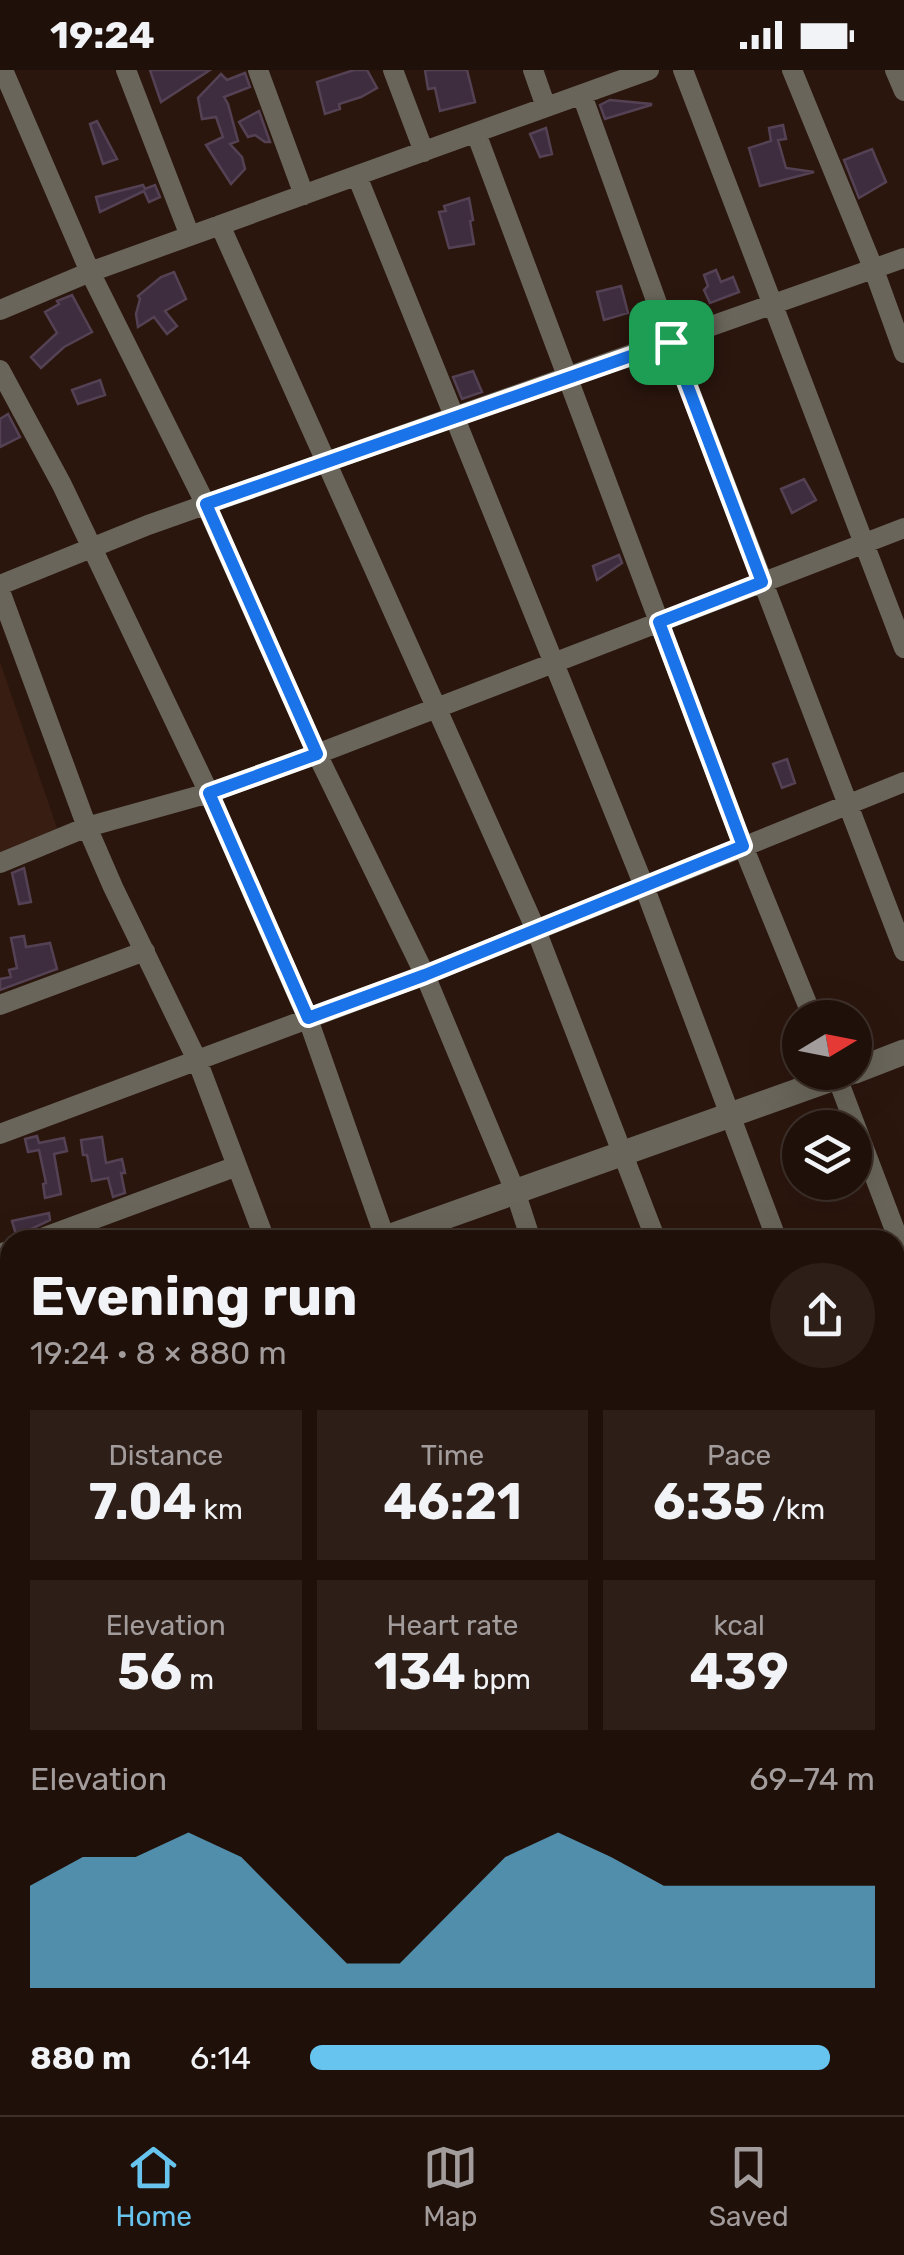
<!DOCTYPE html>
<html lang="en">
<head>
<meta charset="utf-8">
<style>
  body { margin:0; font-family:Rubik,sans-serif; background:#2d1e18; color:#f1f3f6; height:100vh; display:flex; flex-direction:column; font-size:38px; white-space:nowrap }
  * { box-sizing:border-box; margin:0 }
  p { font-size:32px; color:#a29d9c }
  .icon { flex:none; width:55px; height:55px; fill:none; stroke:currentColor; stroke-width:2; stroke-linecap:round; stroke-linejoin:round }
  .map { position:relative; flex:1; overflow:hidden }
  .drawer { position:absolute; left:0px; top:1160px; width:905px; height:885px; display:flex; flex-direction:column; background:#20100a; border-radius:30px 30px 0 0; box-shadow:0 10px 40px #0002,0 0 0 2px #3d302b }
  .drawer>* { flex:none }
  .needle { width:65px; rotate:80deg }
  .controls { position:absolute; left:782px; top:930px; display:grid; gap:20px }
  .controls a { display:grid; place-items:center; width:90px; height:90px; border-radius:50%; background:#20100a; box-shadow:0 10px 40px #0002,0 0 0 2px #3d302b; font-size:50px }
  .pin { position:absolute; display:grid; place-items:center; width:85px; height:85px; color:#fff; margin:-42px; border-radius:20px; box-shadow:0 5px 15px #0006 }
  .round { display:grid; place-items:center; flex:none; width:105px; height:105px; border-radius:52px; background:#2d1e18 }
  .head { display:flex; align-items:center; justify-content:space-between; height:170px; padding:0 30px }
  h1 { font-size:55px; font-weight:700; line-height:75px }
  .stats { display:grid; grid-template-columns:repeat(3,1fr); gap:15px; height:170px; padding:10px 30px }
  .stats div { display:grid; align-content:center; border-radius:0px; background:#2d1e18; text-align:center }
  .stats b { font-size:50px; font-weight:700 }
  .stats small { font-size:28px; font-weight:400 }
  .stats p { font-size:28px }
  .chart { height:280px; padding:20px 30px }
  .chart p { display:flex; justify-content:space-between }
  .chart svg { width:100%; height:180px; margin-top:10px; fill:#66c4ef; opacity:.7 }
  ul { padding:0 30px; list-style:none; font-size:32px }
  li { display:grid; grid-template-columns:160px 120px 1fr; align-items:center; height:75px }
  li i { height:25px; border-radius:12px; background:#66c4ef }
  .status { display:flex; justify-content:space-between; align-items:center; height:70px; padding:0 50px; background:#20100a; direction:ltr }
  .status svg { height:28px; fill:currentColor }
  .menu { display:flex; justify-content:space-around; align-items:center; height:140px; border-top:2px solid #3d302b; background:#20100a; font-size:28px; color:#a29d9c }
  .menu a { display:grid; justify-items:center; gap:5px }
  .menu .current { color:#66c4ef }
  .map>svg:first-child { display:block }
  .built { fill:#381d12 }
  .building { fill:#3e2d3e; stroke:#544254; stroke-width:2.5 }
  .lines { fill:none; stroke-linecap:round; stroke-linejoin:round }
  .minor { stroke:#69655a; stroke-width:20 }
  .tertiary { stroke:#69655a; stroke-width:25 }
  .secondary { stroke:#968e7e; stroke-width:25 }
  .route-casing { stroke:#fff; stroke-width:20 }
  .route { stroke:#1a73e8; stroke-width:12 }
</style>
</head>
<body>
<div class="status"><b>19:24</b><svg viewBox="0 0 49 12"><path d="M0 12V9h3v3zM5 12V6h3v6zM10 12V3h3v9zM15 12V0h3v12zM26 1h20v11H26zM47 4h2v5h-2z"/></svg></div>
<div class="map">
<svg width="904" height="2045" viewBox="0 0 904 2045">
  <rect width="100%" height="100%" fill="#2b160d"/>
  <path class="built" d="M0,592l58,169 -58,22z"/>
  <path class="building" d="M150,0h60l-49,32z
    M354,0h13l10,18 -16,9 -22,7 1,5 -15,5 -8,-32z
    M425,0h42l8,32 -35,9 -5,-23 -7,1z
    M245,3l5,14 -26,10 4,7 10,37 -8,3 12,13 3,12 -14,15 -25,-39 17,-8 -7,-20 -14,2 -4,-21 23,-24 6,6z
    M610,30l41,4v1l-46,14 -5,-14z
    M259,41l11,31h-5l-10,-7 -7,2 -9,-15z
    M97,51l20,38 -14,5 -13,-40z
    M783,55l3,14 -8,1 8,28 28,4 -54,14 -11,-38 22,-7 -2,-13z
    M546,58l6,26 -12,3 -10,-23z
    M872,79l14,33 -27,16 -15,-38z
    M143,115l2,4 10,-4 5,12 -11,5 -5,-11 -44,21 -4,-15z
    M469,128l4,22 -3,1 4,23 -25,4 -10,-36 7,-1 -2,-5z
    M716,200l5,12 12,-5 6,15 -29,11 -6,-13 4,-4 -4,-11z
    M174,202l12,27 -21,12 12,15 -10,8 -13,-17 -16,10 -2,-13 4,-15 -2,-3 23,-19z
    M621,216l7,27 -24,7 -7,-28z
    M72,225l20,37 -28,15 -23,21 -10,-11 26,-24 -12,-21 14,-8 -2,-3z
    M473,301l9,21 -20,7 -9,-22z
    M100,310l5,15 -27,9 -6,-14z
    M8,344l12,23 -20,10v-28z
    M804,409l12,21 -24,13 -11,-24z
    M619,485l3,8 -25,17 -4,-14z
    M787,689l8,24 -13,5 -9,-24z
    M24,798l7,34 -12,2 -7,-31z
    M24,866l2,11 24,-4 7,26 -57,21v-11l11,-2 -2,-7 8,-2 -6,-30z
    M37,1066l2,7 25,-5 3,13 -13,3 7,40 -16,4 -2,-14 3,-1 -7,-33 -11,2 -3,-13z
    M102,1067l4,26 16,-4 3,14h-4l4,20 -12,4 -5,-19 -16,3 -5,-26h-4l-2,-15z
    M49,1143l1,7 -23,11 -3,9 -7,-2 -5,-17z"/>
  <g class="lines">
    <path class="minor" d="M3,0l87,202 116,233 111,249 108,221 90,216 16,49
      M126,0l64,166
      M258,0l46,125
      M393,0l31,82
      M533,0l13,37
      M683,0l221,578
      M792,0l82,200 30,83
      M895,0l9,21
      M582,25l89,247 233,609
      M476,63l267,713 70,172
      M357,106l287,710 133,354
      M220,155l316,705 120,310
      M0,240l90,-38 559,-202
      M0,300l62,115 147,308 99,226 77,219
      M0,515l148,-60 756,-267
      M0,521l87,236 26,60 84,173 68,180
      M0,793l87,-36 122,-34 108,-39 587,-226
      M0,935l145,-54
      M835,1002l69,182
      M0,1064l425,-159 479,-193
      M37,1170l200,-74
      M0,1184l10,-4
      M0,1247l4,56
      M895,1259l9,-3
      M895,1461l9,-3
      M0,1475h10
      M895,1484l9,23
      M895,1653l9,2
      M897,1895l7,45
      M0,2014l6,31
      M151,2035l2,10
      M287,2035l2,10
      M419,2035l1,10
      M540,2035l1,10
      M664,2035l2,10
      M787,2035l2,10"/>
    <path class="tertiary" d="M855,1001l49,-19
      M380,1170l471,-168
      M0,1305l10,-4"/>
    <path class="secondary" d="M0,1725l10,2
      M895,1894l9,2"/>
  </g>
  <g class="lines">
    <g class="route-casing">
      <path id="route" d="M671,272l91,240 -103,40 84,224 -318,129 -117,43 -99,-225 108,-39 -111,-250z"/>
    </g>
    <use href="#route" class="route"/>
  </g>
</svg>
<div class="controls">
<a><svg class="needle" viewBox="-14 -14 28 28"><path d="M0-13l5 13h-10z" fill="#e53935"/><path d="M0 13l5-13h-10z" fill="#a29d9c"/></svg></a>
<a><svg class="icon" aria-label="layers" viewBox="0 0 24 24"><path d="M12 4l9 5-9 5-9-5zM3 14l9 5 9-5"/></svg></a>
</div>
<div class="pin" style="left:671px;top:272px;background:#1e9e55"><svg class="icon" aria-label="arrive" viewBox="0 0 24 24"><path d="M6 21V4h12l-3 4 3 4H6"/></svg></div>
<section class="drawer">
<div class="head"><div><h1>Evening run</h1><p>19:24 · 8 × 880 m</p></div><a class="round"><svg class="icon" aria-label="share" viewBox="0 0 24 24"><path d="M12 15V3M7 8l5-5 5 5M5 13v7h14v-7"/></svg></a></div>
<div class="stats">
<div><p>Distance</p><b>7.04<small> km</small></b></div>
<div><p>Time</p><b>46:21</b></div>
<div><p>Pace</p><b>6:35<small> /km</small></b></div>
</div>
<div class="stats">
<div><p>Elevation</p><b>56<small> m</small></b></div>
<div><p>Heart rate</p><b>134<small> bpm</small></b></div>
<div><p>kcal</p><b>439</b></div>
</div>
<div class="chart"><p><span>Elevation</span>69–74 m</p>
<svg viewBox="0 0 160 44" preserveAspectRatio="none"><path d="M0 44V19L10 12L20 12L30 6L40 12L50 25L60 38L70 38L80 25L90 12L100 6L110 12L120 19L130 19L140 19L150 19L160 19V44z"/></svg>
</div>
<ul>
<li><b>880 m</b>6:14<i style="width:92%"></i></li>
</ul>
</section>
</div>
<nav class="menu">
<a class="current"><svg class="icon" aria-label="home" viewBox="0 0 24 24"><path d="M3 11l9-7 9 7M6 9v11h12V9"/></svg>Home</a>
<a><svg class="icon" aria-label="map" viewBox="0 0 24 24"><path d="M3 6l6-2 6 2 6-2v14l-6 2-6-2-6 2zM9 4v14M15 6v14"/></svg>Map</a>
<a><svg class="icon" aria-label="saved" viewBox="0 0 24 24"><path d="M7 4h10v16l-5-4-5 4z"/></svg>Saved</a>
</nav>
</body>
</html>
